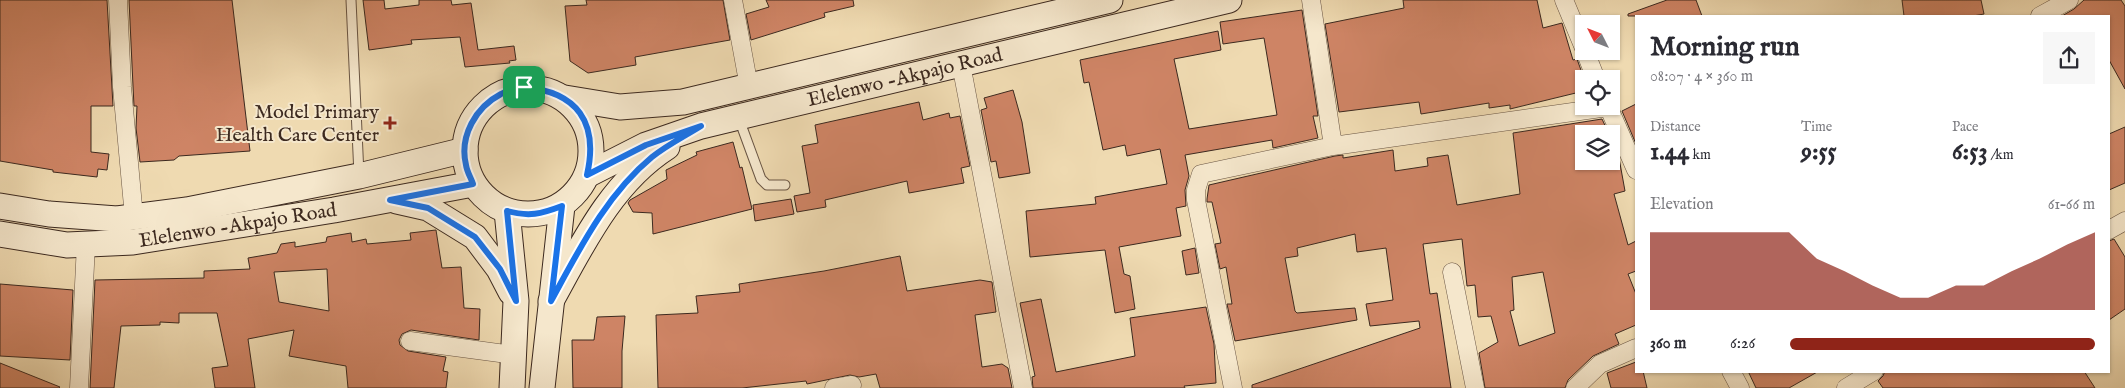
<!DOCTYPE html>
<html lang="en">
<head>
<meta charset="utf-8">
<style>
  body { margin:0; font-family:"IM FELL English",serif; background:#f7f7f7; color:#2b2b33; height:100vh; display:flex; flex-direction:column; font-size:19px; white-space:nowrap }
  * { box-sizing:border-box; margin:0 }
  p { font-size:16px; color:#7c7c81 }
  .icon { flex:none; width:28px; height:28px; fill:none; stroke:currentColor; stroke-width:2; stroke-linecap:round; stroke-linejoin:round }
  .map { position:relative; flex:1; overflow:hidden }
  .drawer { position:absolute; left:1635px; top:15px; width:475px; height:358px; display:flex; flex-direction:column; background:#fff; border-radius:0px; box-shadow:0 1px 4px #0004 }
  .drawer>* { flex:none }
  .needle { width:32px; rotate:312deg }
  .buttons { position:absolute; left:1575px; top:15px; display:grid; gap:10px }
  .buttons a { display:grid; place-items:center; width:45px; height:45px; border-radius:0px; background:#fff; box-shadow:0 1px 4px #0004; font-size:25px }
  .pin { position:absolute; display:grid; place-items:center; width:42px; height:42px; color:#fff; margin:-21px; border-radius:10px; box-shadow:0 2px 8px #0006 }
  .round { display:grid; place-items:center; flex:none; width:52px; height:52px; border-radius:0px; background:#f7f7f7 }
  .headline { display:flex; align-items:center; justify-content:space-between; height:85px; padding:0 15px }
  h1 { font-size:28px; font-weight:700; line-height:38px }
  .figures { display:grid; grid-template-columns:repeat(3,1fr); gap:8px; height:85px; padding:5px 15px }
  .figures div { display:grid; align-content:center }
  .figures b { font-size:25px; font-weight:700 }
  .figures small { font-size:14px; font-weight:400 }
  .figures p { font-size:14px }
  .chart { height:140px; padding:10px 15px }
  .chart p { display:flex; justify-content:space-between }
  .chart svg { width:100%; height:90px; margin-top:5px; fill:#8f2418; opacity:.7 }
  ul { padding:0 15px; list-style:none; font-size:16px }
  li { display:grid; grid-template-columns:80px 60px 1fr; align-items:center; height:38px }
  li i { height:12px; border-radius:6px; background:#8f2418 }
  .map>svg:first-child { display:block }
  .building { fill:#ce8465; stroke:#3c291f; fill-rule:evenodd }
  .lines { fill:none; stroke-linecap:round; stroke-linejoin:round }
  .lane-casing { stroke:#695544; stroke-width:11 }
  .street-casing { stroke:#695544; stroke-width:19 }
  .secondary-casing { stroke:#3c291f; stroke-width:27 }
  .lane { stroke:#f5e7cc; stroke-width:9 }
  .street { stroke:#f5e7cc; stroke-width:18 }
  .secondary { stroke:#f5e7cc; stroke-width:25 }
  .route-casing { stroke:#fff; stroke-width:10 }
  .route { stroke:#1a73e8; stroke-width:6 }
  .poi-dot { fill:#8f2418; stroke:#f5e7cc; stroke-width:2 }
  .labels { text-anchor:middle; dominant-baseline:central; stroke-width:4; stroke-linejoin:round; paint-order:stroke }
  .street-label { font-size:20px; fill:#3c291f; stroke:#f5e7cc }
  .poi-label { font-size:20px; fill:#3c291f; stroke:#f5e7cc; text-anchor:end }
</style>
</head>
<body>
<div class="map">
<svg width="2125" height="388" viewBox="0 0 2125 388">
  <rect width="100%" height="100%" fill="#efdab1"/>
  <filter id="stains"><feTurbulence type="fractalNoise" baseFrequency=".004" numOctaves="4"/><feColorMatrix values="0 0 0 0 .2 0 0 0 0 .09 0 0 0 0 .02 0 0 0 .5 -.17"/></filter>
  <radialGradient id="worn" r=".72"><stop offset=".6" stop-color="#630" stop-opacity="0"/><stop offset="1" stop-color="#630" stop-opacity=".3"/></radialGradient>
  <path class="building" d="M0,0h107l6,106h-22v46l18,2 -2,16 -9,-1 -1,8 -44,-5v-2l-53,-9z
    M129,0h103l18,151 -71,5 -5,4 -34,2 -4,-34 1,-22h-3l-1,-20z
    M363,0h21l1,9 34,-4v-5h32l1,5 19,-2 7,47 36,-4 2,14 -7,1 1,2 -45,4 -5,-30 -49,3 1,4 -43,6z
    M586,0h137l7,40 -95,17 1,8 -48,8 -18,-12 -5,-55 22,-1z
    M766,0h87l1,6 -30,7 1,4 -74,23 -5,-26 23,-7z
    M1403,0h134l6,28 19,-5 11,37 4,-1 5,14 2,18 -74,18v-4l-21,3v-5l-68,11 -2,-12 -80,10 -14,-88 79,-16z
    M1667,0h29l6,16h-74v-2z
    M1902,0h79l3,14 -11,2h-69z
    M2084,0h37l4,6v83l-16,-29v-44h-47l12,-7z
    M1302,10l16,106h-5l5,22 -45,10 -1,-8 -87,15 4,21 -4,14 1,16 -10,2 5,28 -62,11 5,27 6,2 5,33 -20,4 -10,-63 -75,7 -4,-46 70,-7 -1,-7 72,-13 -7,-35 -33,7 -2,-11 -22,5 -14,-68 -5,1 -4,-23 138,-29 3,19 -47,9 15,70 88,-14 -13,-77 -41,6 -3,-22z
    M1013,90l9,32 8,51 -31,5 -3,-17 -5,1 -10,-52 6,-2 -3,-10z
    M919,102l4,18 26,-7 1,5 10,-2 10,50 -9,2 3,15 -55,10 -2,-12 -82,19 1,7 -29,5 -3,-16 16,-3 -8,-47 16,-3 -3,-18z
    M1636,104v40l-14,-33z
    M1602,119l7,15h-25v27h27v-21l8,18 6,33 -11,3 14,51 8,-4v30l-8,3 8,20v31l-21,9 4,10 -26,12 -25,24 -3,8h-80l-6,-35 19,-11 -7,-26 -13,1 -3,-32 -8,1 -5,-47 -39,5 7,50 7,-1 14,95h-199v-3l168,-57 -1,-7 -49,5 -4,-22 27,-4 -7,-52 -29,4 -2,-18 -58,14 1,8 -13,2 10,53 2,2 58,-5 2,12 -122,21 -8,-37h5l-6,-37 -6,2 -5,-25 6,-1 -9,-41h-5v-3l2,-14 126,-29 8,-1v3l50,-8 2,21 33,-5 -1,-8 21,-3 9,50 63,-11 -7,-61zM1543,272l12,61 -36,13 -9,-35 4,-1 -2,-33z
    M2125,127v56l-16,7v-56z
    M733,142l7,26 2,-1 10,42 -99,25 -1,-21 -19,-1 -5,-9 2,-3 37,-21 -1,-9 31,-15 -1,-3z
    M791,199l3,15 -39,7 -2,-16z
    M436,230l6,38 19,-1 3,41 16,1 -1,31 -68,-10 -9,4 -3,6 1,5 8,6 38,6 -3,14 5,1 -2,16h-98l-2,-22 -57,-10 5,-26 -46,9 7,49h-40l-3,-20 16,-2 -11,-53h-38v10l-19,-1v3l-39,1 -7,62h-24l5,-108 109,-2v-7l46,-2 -2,-11 29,-5 4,-9 14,-2v5l31,-5 1,-5 24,-4 1,9 14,-3 1,5 44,-4 -1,-7zM327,269l2,42 -50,-9 -5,-30z
    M2114,239l11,18v52l-16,11v-79z
    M1195,248l4,25 -13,2 -4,-24z
    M900,256l7,35 73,-11 12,2 4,30 -21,3 7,52 20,-3 6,4 4,20h-132l-4,-14 -17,3 -9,-2 -43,9 -1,-3 -64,7h-84l-2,-73 42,-2 -2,-17 44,-4 -1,-8 85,-13z
    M0,284l73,6 -3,70 -70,-4z
    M1041,299l15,73 79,-16 -5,-38 76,-11 8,37 2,39 -32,3 1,2h-152l-1,-11 3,-1 -15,-73z
    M625,316l-3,35v37h-49l-1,-48h22l3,-23z
    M1636,362v9h7l4,17h-36l-4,-15z
    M0,363l60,24 -1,1h-59z
    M1748,371h71l-30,17h-33z
    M1885,371h199l11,17h-212l-5,-7 5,-5z"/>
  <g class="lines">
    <g class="lane-casing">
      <path id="lane" d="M351,0l8,175
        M739,119l22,60 6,6h18"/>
    </g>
    <g class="street-casing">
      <path id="street" d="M118,0l4,87 12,130
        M733,0l16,87
        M1311,0l22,146
        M1564,0l20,48
        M2040,16l29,-16
        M1585,51l11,28
        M961,64l62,324
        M1608,106l28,64
        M2109,230l16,-9
        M1452,272l23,116
        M410,341l104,14
        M1731,371l9,17
        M79,388l7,-144
        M834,388l18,-3
        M1233,388l-37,-188v-10l5,-16 132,-28 275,-39
        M1575,388l25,-24 36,-16
        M1846,388l28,-17"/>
    </g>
    <g class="secondary-casing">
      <g id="secondary">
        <circle cx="528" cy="151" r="63"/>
        <path d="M565,98l55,9 63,-5 427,-102"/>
        <path id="s1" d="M587,175l59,-30 55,-19 528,-126"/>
        <path d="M397,201l31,7 47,29 24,32 12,23"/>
        <path d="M0,206l49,8 68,5 70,-9 172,-34 106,-26"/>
        <path d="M507,211l9,90 -4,87"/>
        <path id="s2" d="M0,234l67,11 66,-3 201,-32 139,-26"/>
        <path d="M551,301c31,-56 60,-118 116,-154"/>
        <path d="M542,388l20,-182"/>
      </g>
    </g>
    <use href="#lane" class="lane"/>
    <use href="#street" class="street"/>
    <use href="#secondary" class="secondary"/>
  </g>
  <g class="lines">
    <g class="route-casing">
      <path id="route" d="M524,87c53,5 75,35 63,88l59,-30 55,-19c-16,10 -34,19 -49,31 -46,38 -73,93 -101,144l11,-95c-21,8 -33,11 -55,5l9,90 -16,-32 -25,-32 -47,-29 -38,-8 83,-16c-2,-6 -6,-12 -7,-19 -7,-29 10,-58 35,-71 7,-4 15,-5 23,-7z"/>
    </g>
    <use href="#route" class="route"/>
  </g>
  <path class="poi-dot" d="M387.5 115.5h5v5h5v5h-5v5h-5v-5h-5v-5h5z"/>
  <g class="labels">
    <g class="street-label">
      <text stroke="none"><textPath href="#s1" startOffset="334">Elelenwo -Akpajo Road</textPath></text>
      <text stroke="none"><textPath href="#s2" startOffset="240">Elelenwo -Akpajo Road</textPath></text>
    </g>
    <g class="poi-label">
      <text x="379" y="112">Model Primary<tspan x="379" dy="23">Health Care Center</tspan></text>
    </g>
  </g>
  <rect width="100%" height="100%" filter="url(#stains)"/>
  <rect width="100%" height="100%" fill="url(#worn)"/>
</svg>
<div class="buttons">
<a><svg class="needle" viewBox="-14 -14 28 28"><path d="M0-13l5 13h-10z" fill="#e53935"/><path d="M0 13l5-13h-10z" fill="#7c7c81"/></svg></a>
<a><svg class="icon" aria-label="locate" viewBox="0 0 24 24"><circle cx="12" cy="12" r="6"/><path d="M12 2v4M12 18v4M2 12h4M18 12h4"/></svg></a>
<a><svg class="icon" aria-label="layers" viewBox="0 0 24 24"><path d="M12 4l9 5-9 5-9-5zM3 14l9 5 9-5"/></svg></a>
</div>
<div class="pin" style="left:524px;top:87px;background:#1e9e55"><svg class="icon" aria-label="arrive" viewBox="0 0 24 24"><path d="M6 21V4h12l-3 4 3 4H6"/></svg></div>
<section class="drawer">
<div class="headline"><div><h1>Morning run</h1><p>08:07 · 4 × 360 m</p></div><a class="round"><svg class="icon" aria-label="share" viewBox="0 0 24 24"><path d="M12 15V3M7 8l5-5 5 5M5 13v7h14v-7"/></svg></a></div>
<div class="figures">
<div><p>Distance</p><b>1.44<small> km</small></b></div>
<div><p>Time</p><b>9:55</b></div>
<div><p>Pace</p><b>6:53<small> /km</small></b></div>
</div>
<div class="chart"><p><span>Elevation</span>61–66 m</p>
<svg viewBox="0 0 160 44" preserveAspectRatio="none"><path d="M0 44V6L10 6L20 6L30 6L40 6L50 6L60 19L70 25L80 32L90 38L100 38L110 32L120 32L130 25L140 19L150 12L160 6V44z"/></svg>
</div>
<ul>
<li><b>360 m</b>6:26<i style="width:100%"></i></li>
</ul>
</section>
</div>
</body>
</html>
